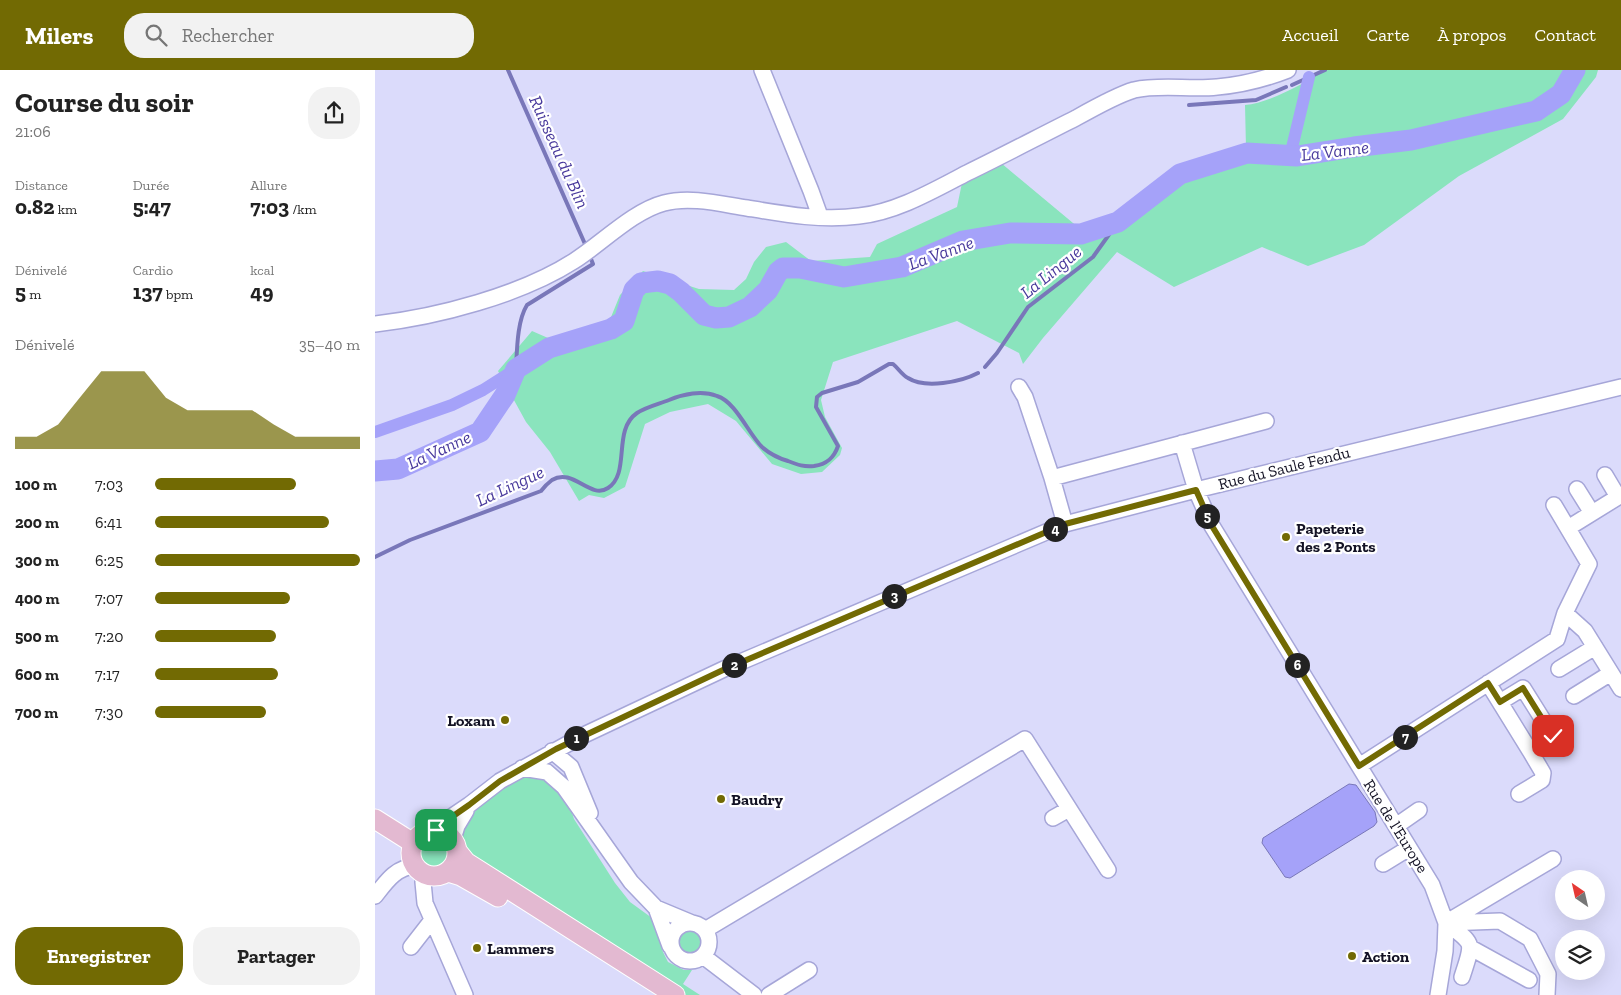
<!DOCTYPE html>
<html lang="fr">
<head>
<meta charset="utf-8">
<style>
  body { margin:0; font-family:"Zilla Slab",serif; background:#f2f2f2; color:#222; height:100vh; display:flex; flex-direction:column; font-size:19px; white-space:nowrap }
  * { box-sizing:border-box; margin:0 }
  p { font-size:16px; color:#767676 }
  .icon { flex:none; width:28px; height:28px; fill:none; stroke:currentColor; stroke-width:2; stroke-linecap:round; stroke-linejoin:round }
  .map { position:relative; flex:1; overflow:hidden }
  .side { display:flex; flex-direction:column; background:#fff; width:375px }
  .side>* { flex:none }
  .needle { width:32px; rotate:326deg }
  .fabs { position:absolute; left:1180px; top:800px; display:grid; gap:10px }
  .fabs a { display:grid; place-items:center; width:50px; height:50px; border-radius:50%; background:#fff; box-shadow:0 5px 20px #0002; font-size:25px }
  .pin { position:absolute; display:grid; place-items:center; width:42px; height:42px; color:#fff; margin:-21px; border-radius:10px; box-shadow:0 2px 8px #0006 }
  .km { position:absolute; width:25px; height:25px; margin:-12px; border-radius:50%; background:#222; color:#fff; font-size:14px; line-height:25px; text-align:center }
  .round { display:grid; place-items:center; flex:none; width:52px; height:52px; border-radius:20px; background:#f2f2f2 }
  .head { display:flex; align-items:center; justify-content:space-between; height:85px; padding:0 15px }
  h1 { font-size:28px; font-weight:700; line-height:38px }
  .stats { display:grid; grid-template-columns:repeat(3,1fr); gap:8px; height:85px; padding:5px 15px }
  .stats div { display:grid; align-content:center }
  .stats b { font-size:21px; font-weight:700 }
  .stats small { font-size:14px; font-weight:400 }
  .stats p { font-size:14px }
  .chart { height:140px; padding:10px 15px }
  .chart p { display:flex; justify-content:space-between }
  .chart svg { width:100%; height:90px; margin-top:5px; fill:#726a03; opacity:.7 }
  .button { display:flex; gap:10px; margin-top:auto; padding:10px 15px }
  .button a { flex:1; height:58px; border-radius:20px; background:#726a03; color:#fff; font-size:20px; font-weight:700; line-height:58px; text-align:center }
  .button a+a { background:#f2f2f2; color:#222 }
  ul { padding:0 15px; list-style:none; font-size:16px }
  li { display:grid; grid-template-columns:80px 60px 1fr; align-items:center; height:38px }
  li i { height:12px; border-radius:6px; background:#726a03 }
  header { display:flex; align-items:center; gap:30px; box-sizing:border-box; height:70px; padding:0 25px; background:#726a03; color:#fff }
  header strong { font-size:24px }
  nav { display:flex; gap:28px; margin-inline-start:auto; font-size:18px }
  .search { width:350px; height:45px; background:#f2f2f2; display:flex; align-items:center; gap:12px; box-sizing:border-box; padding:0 18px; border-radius:20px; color:#767676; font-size:19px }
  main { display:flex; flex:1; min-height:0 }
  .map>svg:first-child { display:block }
  .green { fill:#8ae4bd }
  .water { fill:#a5a2f9; stroke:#7977b9 }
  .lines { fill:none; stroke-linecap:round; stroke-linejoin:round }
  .stream { stroke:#7977b9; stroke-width:4 }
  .canal { stroke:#a5a2f9; stroke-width:12 }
  .river { stroke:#a5a2f9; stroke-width:21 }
  .minor-casing { stroke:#a6a6d8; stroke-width:18 }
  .major-casing { stroke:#fff; stroke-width:21 }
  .minor { stroke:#fff; stroke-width:15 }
  .major { stroke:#e3b9d1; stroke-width:19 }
  .route-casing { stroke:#fff; stroke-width:10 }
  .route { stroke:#726a03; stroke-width:6 }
  .poi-dot { fill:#726a03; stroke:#fff; stroke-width:2 }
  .labels { text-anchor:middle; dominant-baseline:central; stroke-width:4.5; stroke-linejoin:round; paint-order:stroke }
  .street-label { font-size:16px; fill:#131224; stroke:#fff }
  .poi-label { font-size:16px; font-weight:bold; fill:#131224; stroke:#fff; text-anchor:start }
  .water-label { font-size:18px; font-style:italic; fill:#48399c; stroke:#fff }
</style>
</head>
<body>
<header>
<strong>Milers</strong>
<div class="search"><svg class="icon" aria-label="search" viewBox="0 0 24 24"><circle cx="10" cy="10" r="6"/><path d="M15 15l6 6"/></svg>Rechercher</div>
<nav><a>Accueil</a><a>Carte</a><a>À propos</a><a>Contact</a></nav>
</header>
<main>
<section class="side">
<div class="head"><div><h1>Course du soir</h1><p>21:06</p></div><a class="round"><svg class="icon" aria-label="share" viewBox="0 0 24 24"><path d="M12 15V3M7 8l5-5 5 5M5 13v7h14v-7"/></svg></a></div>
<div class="stats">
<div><p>Distance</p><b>0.82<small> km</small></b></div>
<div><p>Durée</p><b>5:47</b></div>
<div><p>Allure</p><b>7:03<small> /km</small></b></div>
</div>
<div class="stats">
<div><p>Dénivelé</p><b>5<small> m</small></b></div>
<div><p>Cardio</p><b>137<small> bpm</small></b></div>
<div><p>kcal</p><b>49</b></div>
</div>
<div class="chart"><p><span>Dénivelé</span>35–40 m</p>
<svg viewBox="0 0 160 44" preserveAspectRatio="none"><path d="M0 44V38L10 38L20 32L30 19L40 6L50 6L60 6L70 19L80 25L90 25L100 25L110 25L120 32L130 38L140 38L150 38L160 38V44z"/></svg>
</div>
<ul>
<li><b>100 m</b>7:03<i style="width:69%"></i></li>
<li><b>200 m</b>6:41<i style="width:85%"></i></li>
<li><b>300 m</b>6:25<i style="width:100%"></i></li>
<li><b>400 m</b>7:07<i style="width:66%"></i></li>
<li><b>500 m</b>7:20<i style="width:59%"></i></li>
<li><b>600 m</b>7:17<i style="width:60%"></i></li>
<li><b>700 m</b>7:30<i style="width:54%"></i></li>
</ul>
<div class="button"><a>Enregistrer</a><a>Partager</a></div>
</section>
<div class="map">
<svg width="1246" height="925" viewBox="0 0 1246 925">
  <rect width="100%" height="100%" fill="#dbdbfb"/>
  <path class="green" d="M950,0h273l-2,7 -33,42 -104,57 -95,69 -56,21 -46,-19 -88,40 -57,-35 -74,86 -20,26 -4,-11 -62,-32 -124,41 -12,38 4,17 17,31 -2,7 -18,17 -21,2 -29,-10 -36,-43 -28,-17 -38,8 -25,12 -20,63 -21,11 -15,-3 -10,6 -29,-49 -24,-30 -28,-51 34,-40 23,10 54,-19 11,-27 23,-24 56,18 35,1 12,-11 8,-17 12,-15 20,-5 25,19 59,-4 7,-13 80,-37 5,-24 39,-20 78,65 36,-11 64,-48 67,-21 -1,-43c24,-2 60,-22 80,-35z
    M149,707h12l13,4 18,16 7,22 41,64 15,19 22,16 11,34 5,10 16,8h8l-9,14 17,11h-21l-210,-138c-2,-6 -7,-16 -6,-22 1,-24 42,-49 61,-58z
    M41 783a18 18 0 1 1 36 0a18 18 0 1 1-36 0Z
    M304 872a11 11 0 1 1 22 0a11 11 0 1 1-22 0Z"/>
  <path class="water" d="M974,714l7,1 19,27 2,10 -3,4 -76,47 -8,5 -5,-1 -23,-34 1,-5z"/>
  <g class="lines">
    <path class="stream" d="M133,0l77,174
      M917,15l33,-15
      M814,35l67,-5 30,-13
      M610,297l12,-14 31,-46 65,-50 25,-35
      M141,299c1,-19 1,-48 11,-64l66,-41 -2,-5
      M0,487l35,-17 131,-49c3,-4 7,-8 11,-11 21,-13 38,20 56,8 23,-15 4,-58 29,-75 9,-6 22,-9 32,-13 14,-6 33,-10 48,-4 19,6 31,37 45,51 8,7 16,11 26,14 10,4 16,6 26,5 13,-2 20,-8 24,-20l-22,-39 1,-10 5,-4 36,-11 31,-18h4c5,4 9,11 15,14 17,11 53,4 70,-5"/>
    <path class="canal" d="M915,86l19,-79
      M0,362l77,-27 31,-15 33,-21"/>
    <path class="river" d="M0,401l23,-2 82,-37 25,-37 11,-26 33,-21 62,-19 13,-8 10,-31 7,-7 17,-2 12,3 11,8 23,23 12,3 13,-1 21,-10 18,-17 10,-18 5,-4h17l44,9 58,-10 61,-26 47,-8 71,1 37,-12 62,-48 67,-21 50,3 57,-9 57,-7 125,-29 25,-17 14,-24"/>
    <g class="minor-casing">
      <path id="minor" d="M387,0l49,121 9,25
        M0,254c62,-7 146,-29 199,-63 27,-17 59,-50 90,-58 26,-7 57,1 83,5 36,6 74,13 112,8 38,-4 75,-26 108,-43 37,-18 73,-37 109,-55 16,-9 41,-23 58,-28 27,-6 56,0 83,-3 24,-2 48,-8 71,-17
        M644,317l6,10 27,81 13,46
        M807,373l14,47 16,36 220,359 14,38 -1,28 -7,44
        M677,408l214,-57
        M1202,419l15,24
        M1193,458l50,-31 -13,-22
        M1190,543l20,18 36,58
        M1184,599l36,-22
        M1113,613l42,68 23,-15 -30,-48 -23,14
        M1199,626l37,-23
        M177,681l19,16 19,46
        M984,696l198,-127 8,-26 24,-49 -35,-59
        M147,698l25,4 17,15 67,95 25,26 36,15
        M1144,724l23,-14 1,-7 -13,-22
        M678,748l16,-9
        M1021,756l23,-16
        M57,760l37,-25 31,-24 84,-46 140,-66 341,-145 131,-34 425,-103
        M78,769l4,-13 9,-15
        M1008,794l26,-16
        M51,805l-3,7 2,21 40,92
        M0,826c11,-14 21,-29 40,-30
        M281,838l14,38
        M1072,852l106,-63
        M296 872a19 19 0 1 1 38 0a19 19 0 1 1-38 0Z
        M1071,853l54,-2 30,18 18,35 -1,21
        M1071,853c30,22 27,19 16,54
        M330,860l320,-191 83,131
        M36,877l21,-27
        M1096,878l58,32
        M328,886l51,39
        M394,925l40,-25"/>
    </g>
    <g class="major-casing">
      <path id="major" d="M0,749l38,24
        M36 783a23 23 0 1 1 46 0a23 23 0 1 1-46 0Z
        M83,782l8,10 209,133
        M73,802l13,4 37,21"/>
    </g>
    <use href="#minor" class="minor"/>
    <use href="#major" class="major"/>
  </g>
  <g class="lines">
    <g class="route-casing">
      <path id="route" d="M61,760h-3l36,-25 31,-24 56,-32 167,-79 342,-146 131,-34 16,36 147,240 129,-83 12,19 23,-14 30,48"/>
    </g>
    <use href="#route" class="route"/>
  </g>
  <g class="poi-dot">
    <circle cx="911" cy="467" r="5"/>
    <circle cx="130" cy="650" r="5"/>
    <circle cx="346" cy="729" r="5"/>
    <circle cx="102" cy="878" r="5"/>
    <circle cx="977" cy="886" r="5"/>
  </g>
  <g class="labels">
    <g class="street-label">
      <text transform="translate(909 398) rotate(-14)">Rue du Saule Fendu</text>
      <text transform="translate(1021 756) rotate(58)">Rue de l'Europe</text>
    </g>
    <g class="poi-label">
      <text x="921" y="458">Papeterie<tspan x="921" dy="18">des 2 Ponts</tspan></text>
      <text x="120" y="650" text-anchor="end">Loxam</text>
      <text x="356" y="729">Baudry</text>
      <text x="112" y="878">Lammers</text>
      <text x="987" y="886">Action</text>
    </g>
    <g class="water-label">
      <text transform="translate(960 81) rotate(-7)">La Vanne</text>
      <text transform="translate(184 82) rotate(66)">Ruisseau du Blin</text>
      <text transform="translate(566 183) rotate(-20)">La Vanne</text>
      <text transform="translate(676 202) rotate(-39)">La Lingue</text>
      <text transform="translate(64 380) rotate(-25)">La Vanne</text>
      <text transform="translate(135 416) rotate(-25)">La Lingue</text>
    </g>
  </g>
</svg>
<div class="fabs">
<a><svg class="needle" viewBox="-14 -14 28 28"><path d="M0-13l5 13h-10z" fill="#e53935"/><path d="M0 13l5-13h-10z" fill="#767676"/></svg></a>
<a><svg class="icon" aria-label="layers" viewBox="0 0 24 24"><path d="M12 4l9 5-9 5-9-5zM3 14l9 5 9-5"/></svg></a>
</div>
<div class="pin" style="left:61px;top:760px;background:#1e9e55"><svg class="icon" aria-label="arrive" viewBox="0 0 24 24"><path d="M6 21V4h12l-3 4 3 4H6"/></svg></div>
<div class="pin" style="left:1178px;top:666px;background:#d93025"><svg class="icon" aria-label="check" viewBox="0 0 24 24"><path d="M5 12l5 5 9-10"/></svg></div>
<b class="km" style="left:201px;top:668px">1</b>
<b class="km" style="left:359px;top:595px">2</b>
<b class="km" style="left:519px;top:526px">3</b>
<b class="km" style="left:680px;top:459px">4</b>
<b class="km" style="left:832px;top:446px">5</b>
<b class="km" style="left:922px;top:595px">6</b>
<b class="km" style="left:1030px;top:667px">7</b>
</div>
</main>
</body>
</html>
